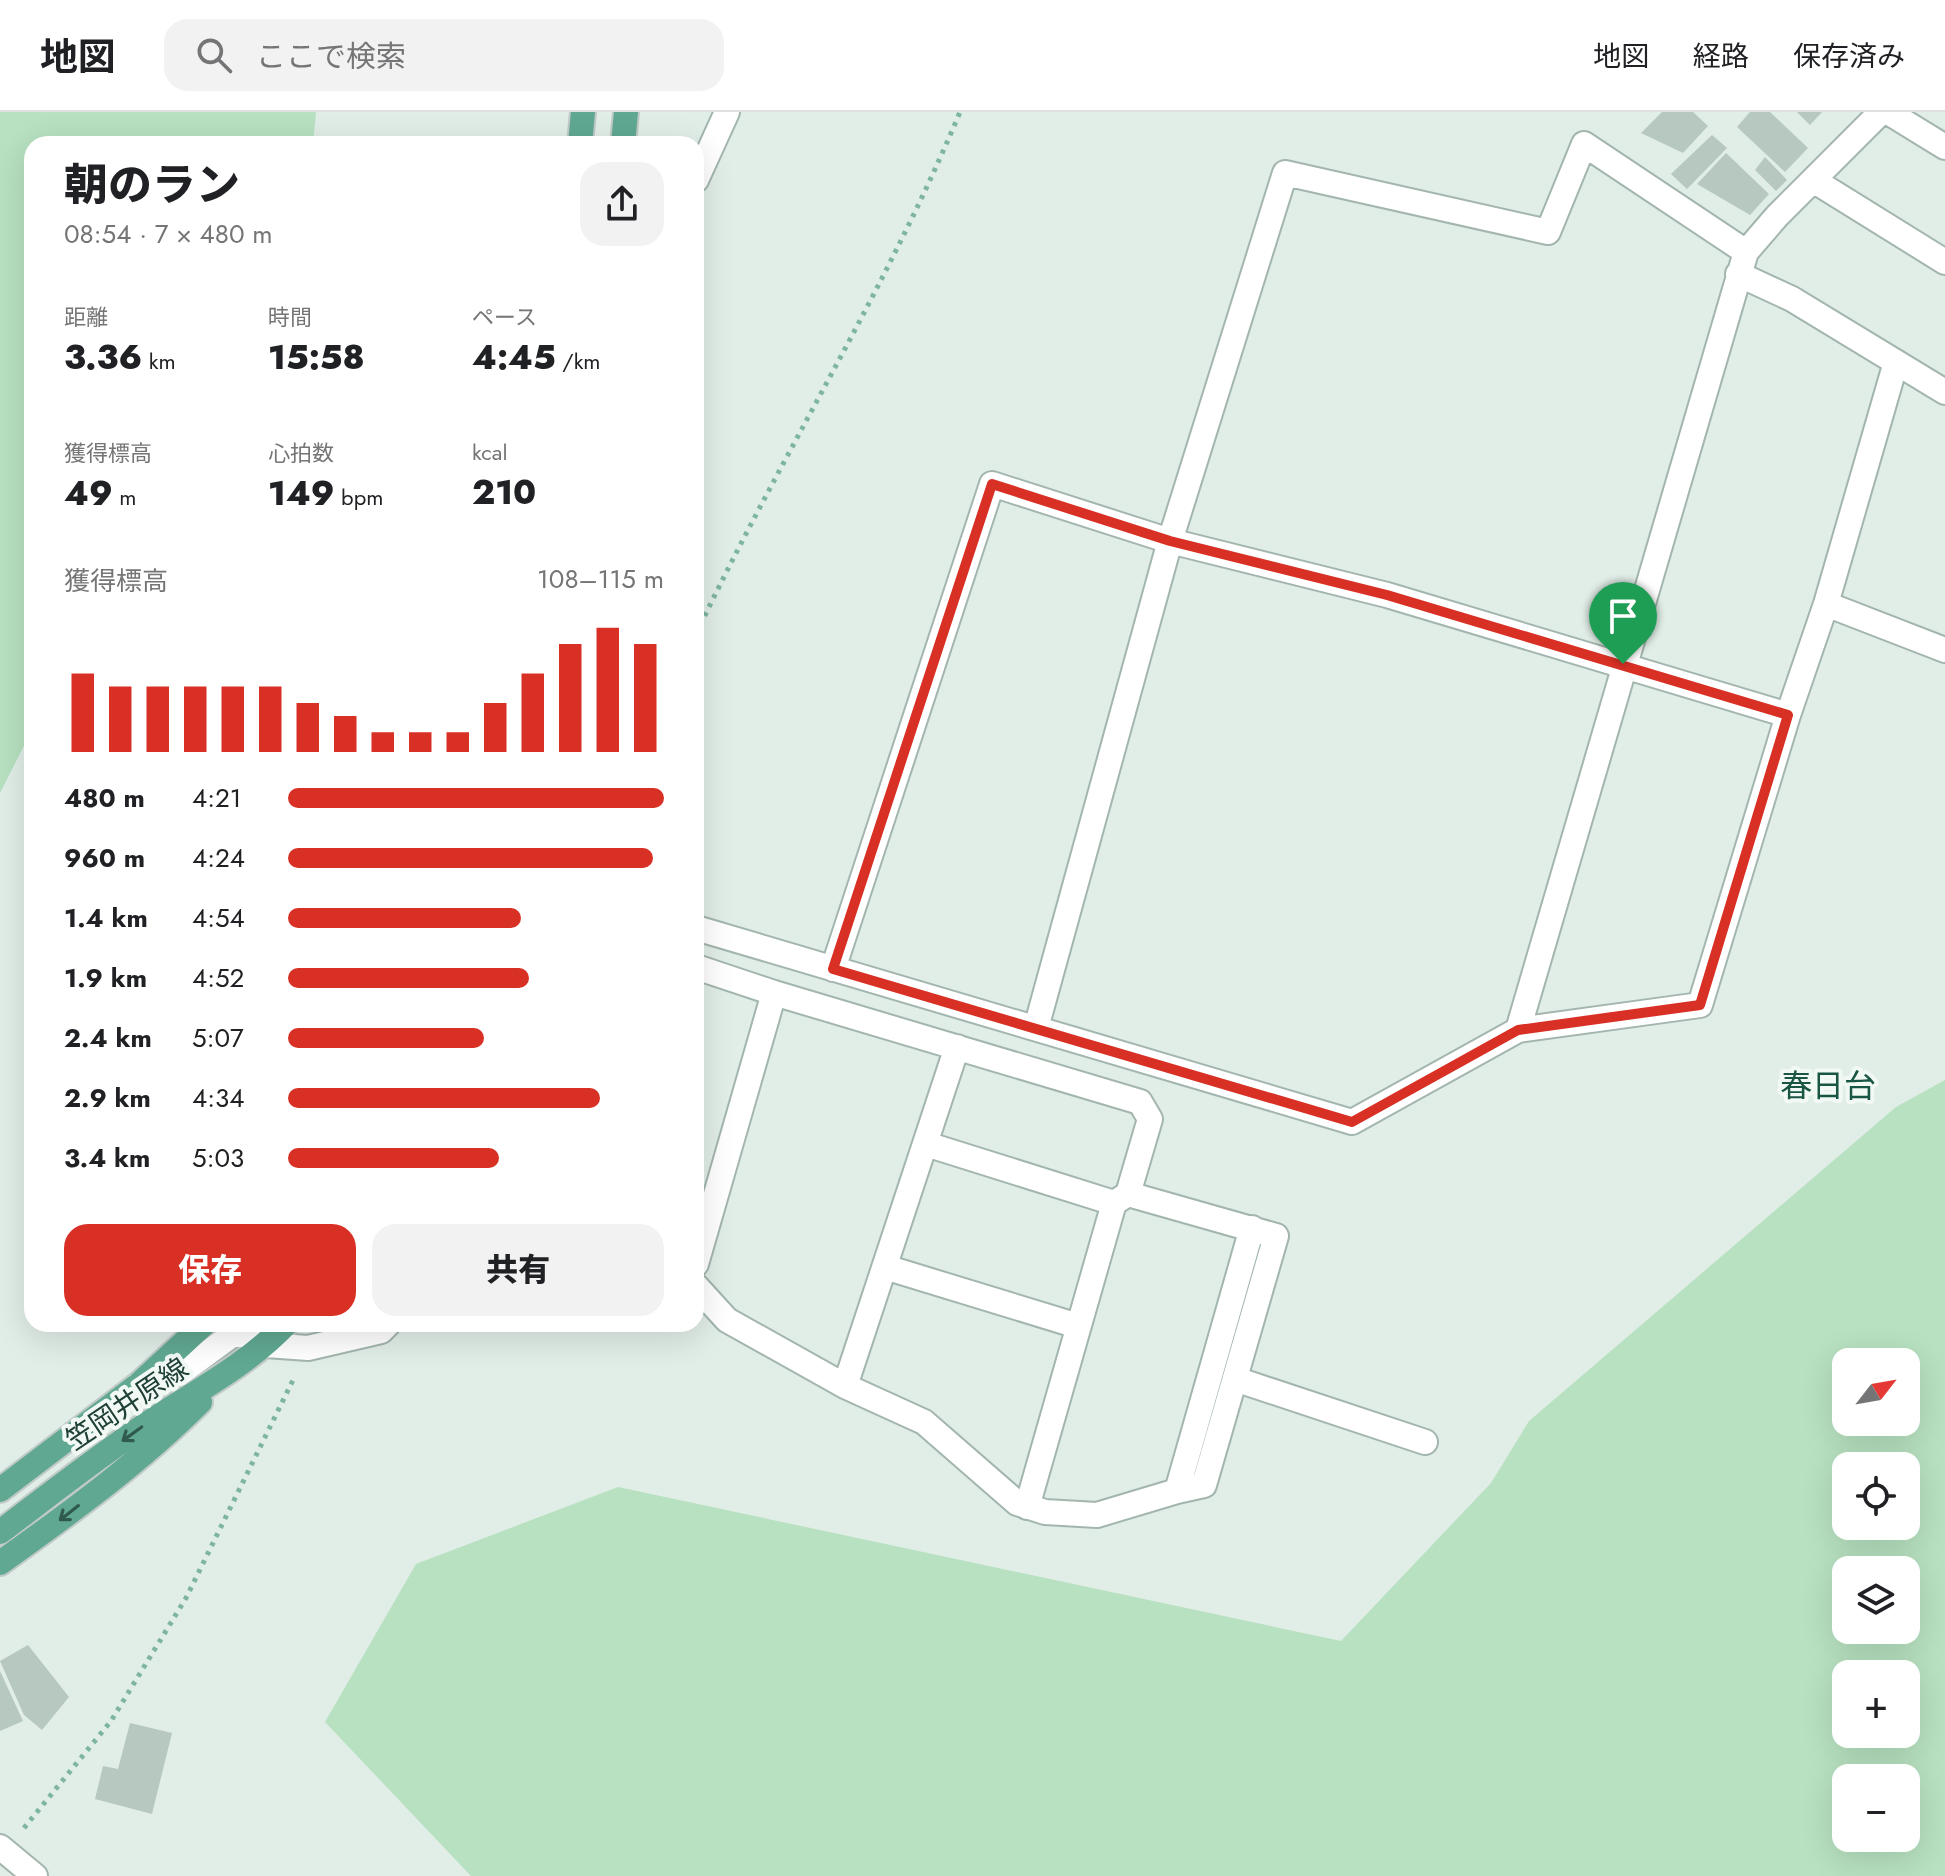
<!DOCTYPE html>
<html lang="ja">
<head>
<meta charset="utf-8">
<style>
  body { margin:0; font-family:Jost,"Noto Sans JP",sans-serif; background:#f2f2f2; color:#202124; height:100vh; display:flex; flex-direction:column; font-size:30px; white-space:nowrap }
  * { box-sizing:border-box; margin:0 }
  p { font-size:26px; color:#757577 }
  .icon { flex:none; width:44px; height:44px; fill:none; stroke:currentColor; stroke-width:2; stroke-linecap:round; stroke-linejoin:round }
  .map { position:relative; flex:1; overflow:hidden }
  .details { position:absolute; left:24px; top:24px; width:680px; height:1196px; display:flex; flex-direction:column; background:#fff; border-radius:24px; box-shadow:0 8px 32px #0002 }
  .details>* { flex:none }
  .needle { width:52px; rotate:59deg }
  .buttons { position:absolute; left:1832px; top:1236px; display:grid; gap:16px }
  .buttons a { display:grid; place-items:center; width:88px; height:88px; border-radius:16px; background:#fff; box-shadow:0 8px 32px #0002; font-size:40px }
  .pin { position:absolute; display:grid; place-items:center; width:68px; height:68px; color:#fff; margin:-82px -34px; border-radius:50% 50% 50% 0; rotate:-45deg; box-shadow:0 0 8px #0007 }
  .pin .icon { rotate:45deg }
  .round { display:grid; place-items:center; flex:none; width:84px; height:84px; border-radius:24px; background:#f2f2f2 }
  .head { display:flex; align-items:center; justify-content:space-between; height:136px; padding:0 40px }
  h1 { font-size:44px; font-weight:800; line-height:60px }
  .metrics { display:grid; grid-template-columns:repeat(3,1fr); gap:12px; height:136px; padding:8px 40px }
  .metrics div { display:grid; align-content:center }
  .metrics b { font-size:34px; font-weight:800 }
  .metrics small { font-size:22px; font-weight:400 }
  .metrics p { font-size:22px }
  .chart { height:224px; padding:16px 40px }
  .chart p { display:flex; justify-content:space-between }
  .chart svg { width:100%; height:144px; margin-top:8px; stroke:#d93025; stroke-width:6 }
  .button { display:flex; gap:16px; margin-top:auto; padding:16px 40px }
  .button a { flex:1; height:92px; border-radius:24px; background:#d93025; color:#fff; font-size:32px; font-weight:800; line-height:92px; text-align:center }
  .button a+a { background:#f2f2f2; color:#202124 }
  ul { padding:0 40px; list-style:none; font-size:26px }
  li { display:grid; grid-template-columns:128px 96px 1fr; align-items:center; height:60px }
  li i { height:20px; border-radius:10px; background:#d93025 }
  header { display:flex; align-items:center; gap:48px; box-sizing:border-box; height:112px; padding:0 40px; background:#fff; border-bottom:2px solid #e0e0e0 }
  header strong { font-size:38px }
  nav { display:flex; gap:44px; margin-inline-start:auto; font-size:28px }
  .search { width:560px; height:72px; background:#f2f2f2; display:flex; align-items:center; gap:20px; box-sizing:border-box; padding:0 28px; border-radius:24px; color:#757577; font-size:30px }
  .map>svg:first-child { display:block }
  .green { fill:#b7e1c0; fill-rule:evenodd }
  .building { fill:#b6c8c0 }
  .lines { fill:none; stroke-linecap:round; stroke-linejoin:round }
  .minor-casing { stroke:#a3b6ae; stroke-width:28 }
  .major-casing { stroke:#c0cac7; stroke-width:28 }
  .path { stroke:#7db5a1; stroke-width:5; stroke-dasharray:4 6; stroke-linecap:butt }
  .minor { stroke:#fff; stroke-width:24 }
  .major { stroke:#60a892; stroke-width:24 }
  .oneway { stroke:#2f5a4d }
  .route-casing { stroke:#fff; stroke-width:16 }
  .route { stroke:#d93025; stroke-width:10 }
  .labels { text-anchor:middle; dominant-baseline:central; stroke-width:8; stroke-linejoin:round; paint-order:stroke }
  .street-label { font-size:28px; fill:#1f4036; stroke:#f2f9f5 }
  .quarter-label { font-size:32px; fill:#185543; stroke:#f2f9f5 }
</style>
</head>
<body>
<header>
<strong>地図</strong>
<div class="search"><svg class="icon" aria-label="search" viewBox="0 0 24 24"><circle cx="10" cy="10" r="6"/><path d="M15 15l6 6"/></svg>ここで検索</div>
<nav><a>地図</a><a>経路</a><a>保存済み</a></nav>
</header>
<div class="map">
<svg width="1945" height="1764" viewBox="0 0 1945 1764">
  <rect width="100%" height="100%" fill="#e1ede7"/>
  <path class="green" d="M0,0h316l-3,32h-281v586l-32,63z
    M1945,968v796h-1474l-146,-154 91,-158 202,-77 723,154 150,-158 38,-62 367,-314zM1846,1250h60v60h-60zM1846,1354h60v60h-60zM1846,1458h60v60h-60zM1846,1562h60v60h-60zM1846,1666h60v60h-60z"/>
  <path class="building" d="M1662,0h31l15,14 -25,27 -42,-20z
    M1750,0h20l38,36 -23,24 -48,-45z
    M1797,0h25l-12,13z
    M1712,23l15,13 -40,41 -16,-15z
    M1726,41l43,41 -19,21 -53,-31z
    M1765,45l22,23 -11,11 -21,-21z
    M28,1533l41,52 -27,33 -18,-15 -24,-54z
    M0,1559l23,50 -23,10z
    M130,1611l42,10 -20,81 -57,-15 8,-33 15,3z"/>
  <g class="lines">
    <g class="minor-casing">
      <path id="minor" d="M1888,0l57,35
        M696,68l31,-68
        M1813,68l132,82
        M1738,162l54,25 153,93
        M1826,492l70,-242
        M696,816l656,194 166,-92 182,-25 88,-290 38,-111 119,46
        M696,855l78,26 366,109 10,17 -22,75 148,42 -72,249 -27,6
        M833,857l159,-485 178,57 217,54 401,120
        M1036,916l134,-487 115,-368 263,59 36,-88 162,108
        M1518,918l228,-778 31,-36 104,-104
        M926,1032l188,59 14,-9
        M696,1152l78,-271
        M885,1155l193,59
        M696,1174l31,34 118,66 79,36 93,81 28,9 52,3 80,-24 75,-263
        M1235,1267l190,63
        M138,1273l42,-12 52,-38h11l23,10 42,3 73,-17 7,-7
        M845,1274l112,-339
        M1027,1395l87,-304
        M0,1735l35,29"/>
    </g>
    <g class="major-casing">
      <path id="major" d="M580,32l3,-32
        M623,32l3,-32
        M0,1378l138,-105 66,-61
        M0,1420c49,-37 97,-75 148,-109 48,-32 98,-57 138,-99
        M0,1451c70,-50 139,-100 200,-161"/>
    </g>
    <path class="path" d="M696,522c84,-177 188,-340 264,-522
      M24,1716l87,-107 75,-123 109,-222"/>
    <use href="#minor" class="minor"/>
    <use href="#major" class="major"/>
  </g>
  <defs><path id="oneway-shaft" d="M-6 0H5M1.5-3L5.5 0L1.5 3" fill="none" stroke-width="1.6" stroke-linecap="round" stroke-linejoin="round" transform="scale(2)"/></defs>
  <g class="oneway">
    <use href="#oneway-shaft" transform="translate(132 1322) rotate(144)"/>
    <use href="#oneway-shaft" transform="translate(69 1401) rotate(142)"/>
  </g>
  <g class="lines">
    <g class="route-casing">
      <path id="route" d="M992,372l178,57 217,54 401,120 -88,290 -182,25 -166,92 -519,-153z"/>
    </g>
    <use href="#route" class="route"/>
  </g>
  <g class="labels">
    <g class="street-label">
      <text transform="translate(127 1292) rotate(-34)">笠岡井原線</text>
    </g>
    <g class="quarter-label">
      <text x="1828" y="974">春日台</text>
    </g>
  </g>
</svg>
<div class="buttons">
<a><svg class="needle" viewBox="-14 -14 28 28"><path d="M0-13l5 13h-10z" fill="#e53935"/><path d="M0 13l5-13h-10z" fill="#757577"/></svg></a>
<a><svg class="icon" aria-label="locate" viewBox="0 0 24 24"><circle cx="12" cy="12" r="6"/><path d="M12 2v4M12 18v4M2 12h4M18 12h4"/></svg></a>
<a><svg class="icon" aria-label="layers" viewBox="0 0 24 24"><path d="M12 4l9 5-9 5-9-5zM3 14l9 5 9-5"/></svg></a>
<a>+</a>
<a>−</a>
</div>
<div class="pin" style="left:1623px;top:552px;background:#1e9e55"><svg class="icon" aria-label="arrive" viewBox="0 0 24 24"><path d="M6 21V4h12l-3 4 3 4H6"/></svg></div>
<section class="details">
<div class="head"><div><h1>朝のラン</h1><p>08:54 · 7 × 480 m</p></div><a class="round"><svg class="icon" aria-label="share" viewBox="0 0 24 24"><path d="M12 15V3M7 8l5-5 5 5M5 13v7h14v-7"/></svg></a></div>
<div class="metrics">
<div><p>距離</p><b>3.36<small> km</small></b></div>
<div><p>時間</p><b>15:58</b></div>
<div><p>ペース</p><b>4:45<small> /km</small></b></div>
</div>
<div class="metrics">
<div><p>獲得標高</p><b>49<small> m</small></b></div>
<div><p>心拍数</p><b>149<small> bpm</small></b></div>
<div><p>kcal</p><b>210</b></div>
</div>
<div class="chart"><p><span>獲得標高</span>108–115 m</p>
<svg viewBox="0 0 160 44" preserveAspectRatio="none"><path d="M5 44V20M15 44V24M25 44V24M35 44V24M45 44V24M55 44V24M65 44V29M75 44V33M85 44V38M95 44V38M105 44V38M115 44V29M125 44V20M135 44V11M145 44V6M155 44V11"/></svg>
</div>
<ul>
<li><b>480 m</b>4:21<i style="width:100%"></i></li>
<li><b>960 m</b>4:24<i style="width:97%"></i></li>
<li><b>1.4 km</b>4:54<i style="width:62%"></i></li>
<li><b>1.9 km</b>4:52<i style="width:64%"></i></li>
<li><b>2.4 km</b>5:07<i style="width:52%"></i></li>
<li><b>2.9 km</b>4:34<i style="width:83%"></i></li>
<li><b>3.4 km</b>5:03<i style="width:56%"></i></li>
</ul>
<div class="button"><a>保存</a><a>共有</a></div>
</section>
</div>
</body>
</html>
